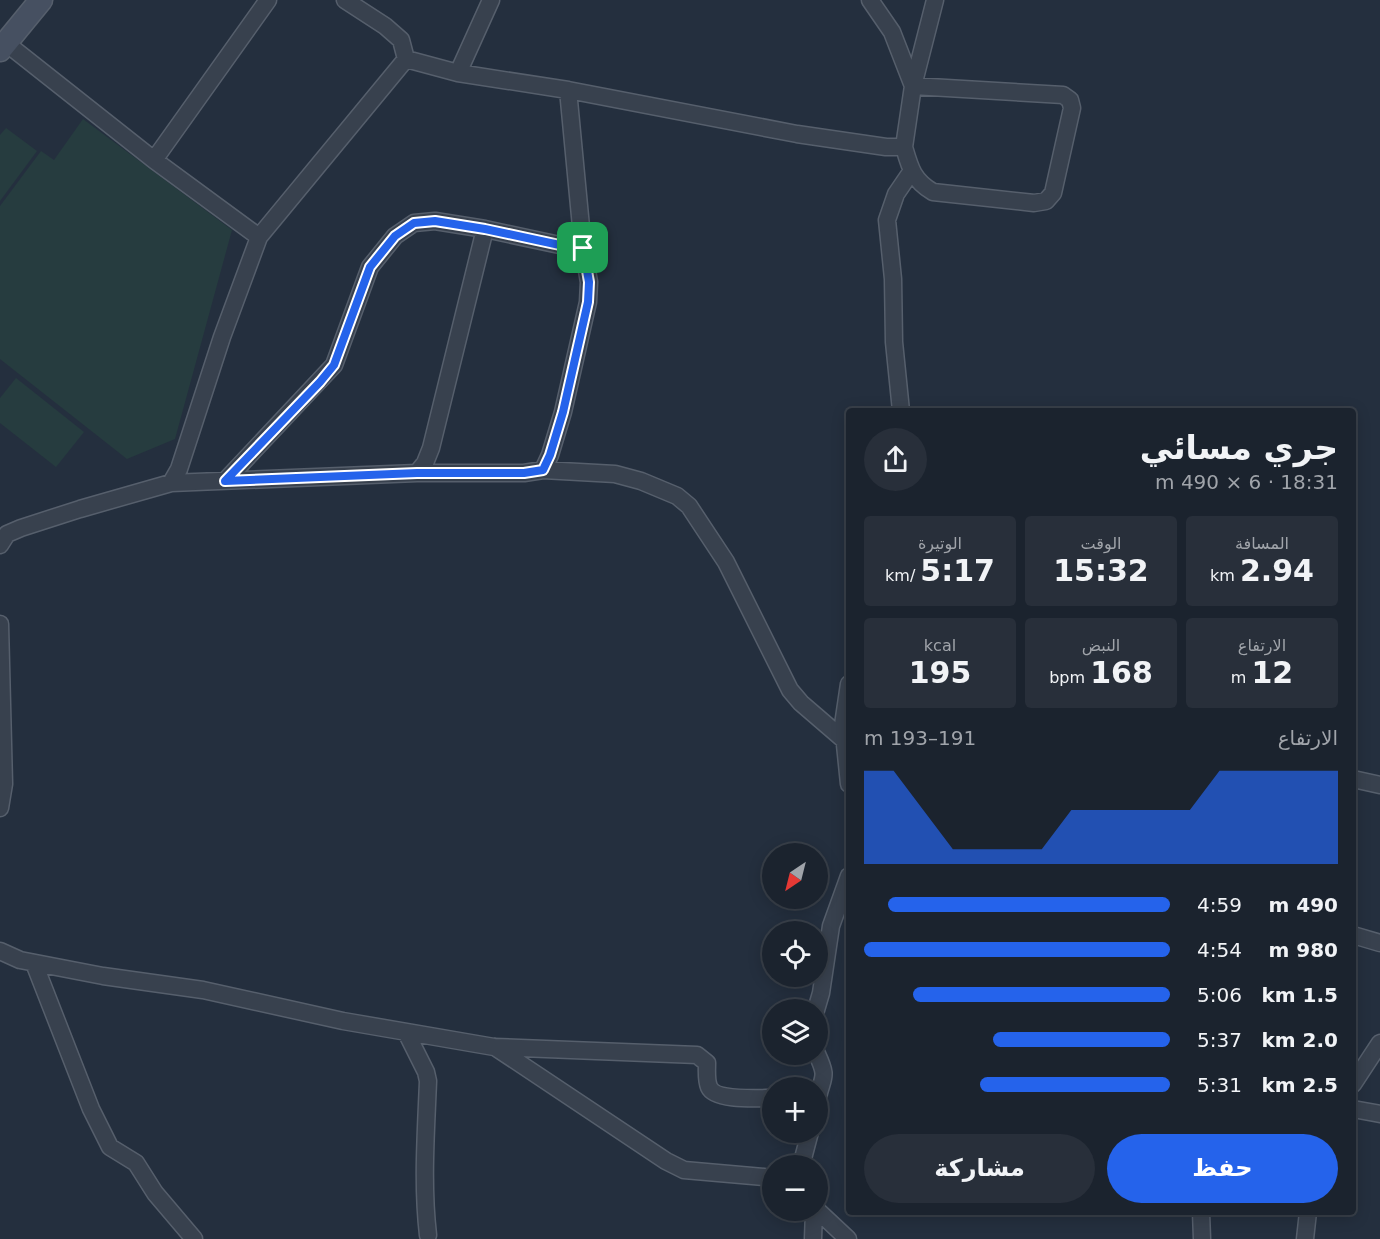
<!DOCTYPE html>
<html lang="ar">
<head>
<meta charset="utf-8">
<style>
  body { margin:0; font-family:"DejaVu Sans",Vazirmatn,sans-serif; background:#282f3a; color:#f1f3f6; direction:rtl; height:100vh; display:flex; flex-direction:column; font-size:22px; white-space:nowrap }
  * { box-sizing:border-box; margin:0 }
  p { font-size:20px; color:#a0a4aa }
  .icon { flex:none; width:33px; height:33px; fill:none; stroke:currentColor; stroke-width:2; stroke-linecap:round; stroke-linejoin:round }
  .map { position:relative; flex:1; overflow:hidden; direction:ltr }
  .panel { position:absolute; left:846px; top:408px; width:510px; height:807px; display:flex; flex-direction:column; background:#1b232e; border-radius:6px; box-shadow:0 3px 15px #0003,0 0 0 2px #39404a; direction:rtl }
  .panel>* { flex:none }
  .needle { width:39px; rotate:215deg }
  .controls { position:absolute; left:762px; top:843px; display:grid; gap:12px }
  .controls a { display:grid; place-items:center; width:66px; height:66px; border-radius:50%; background:#1b232e; box-shadow:0 3px 15px #0003,0 0 0 2px #39404a; font-size:30px }
  .pin { position:absolute; display:grid; place-items:center; width:51px; height:51px; color:#fff; margin:-26px; border-radius:12px; box-shadow:0 3px 9px #0006 }
  .round { display:grid; place-items:center; flex:none; width:63px; height:63px; border-radius:32px; background:#282f3a }
  .headline { display:flex; align-items:center; justify-content:space-between; height:102px; padding:0 18px }
  h1 { font-size:33px; font-weight:700; line-height:45px }
  .figures { display:grid; grid-template-columns:repeat(3,1fr); gap:9px; height:102px; padding:6px 18px }
  .figures div { display:grid; align-content:center; border-radius:6px; background:#282f3a; text-align:center }
  .figures b { font-size:30px; font-weight:700 }
  .figures small { font-size:16px; font-weight:400 }
  .figures p { font-size:16px }
  .chart { height:168px; padding:12px 18px }
  .chart p { display:flex; justify-content:space-between }
  .chart svg { width:100%; height:108px; margin-top:6px; fill:#2563eb; opacity:.7 }
  .primary-button { display:flex; gap:12px; margin-top:auto; padding:12px 18px }
  .primary-button a { flex:1; height:69px; border-radius:36px; background:#2563eb; color:#fff; font-size:24px; font-weight:700; line-height:69px; text-align:center }
  .primary-button a+a { background:#282f3a; color:#f1f3f6 }
  ul { padding:0 18px; list-style:none; font-size:20px }
  li { display:grid; grid-template-columns:96px 72px 1fr; align-items:center; height:45px }
  li i { height:15px; border-radius:8px; background:#2563eb }
  .map>svg:first-child { display:block }
  .green { fill:#263c3f }
  .lines { fill:none; stroke-linecap:round; stroke-linejoin:round }
  .street-casing { stroke:#565f6c; stroke-width:19 }
  .secondary-casing { stroke:#565f6c; stroke-width:25 }
  .street { stroke:#38414e; stroke-width:16 }
  .secondary { stroke:#465061; stroke-width:22 }
  .route-casing { stroke:#fff; stroke-width:12 }
  .route { stroke:#2563eb; stroke-width:8 }
</style>
</head>
<body>
<div class="map">
<svg width="1380" height="1239" viewBox="0 0 1380 1239">
  <rect width="100%" height="100%" fill="#242f3e"/>
  <path class="green" d="M83,119l149,111 -57,209 -48,20 -127,-100v-153l41,-55 13,9z
    M6,128l31,23 -37,50v-66z
    M16,378l68,54 -28,35 -56,-44v-25z"/>
  <g class="lines">
    <g class="street-casing">
      <path id="street" d="M345,0l40,26 16,14 5,19
        M870,0l22,32 21,54 150,9 7,5 2,8 -19,85 -7,8 -12,2 -101,-11c-20,-12 -23,-24 -29,-45
        M6,43l148,117 105,77 147,-178 52,14 110,17 15,158 6,34 -1,20 -25,110 -13,43 -7,15 -19,3h-107
        M458,73l33,-73
        M568,90l229,44 89,13h18l9,-61 22,-86
        M154,160l114,-160
        M901,411l-7,-69 -1,-63 -6,-59 9,-26 15,-22
        M543,470l72,4 26,7 36,15 12,10 37,56 64,128 11,13 43,37
        M225,481l109,-116 36,-98 25,-31 19,-13 21,-2 50,8 84,18 14,1
        M171,483l246,-10 8,-10 6,-15 54,-219
        M0,545l7,-11 14,-6 59,-19 91,-26 8,-14 43,-132 37,-100
        M0,624l4,160 -4,24
        M849,684l-6,41 6,59
        M1353,779l27,6
        M1353,935l27,8
        M0,951l20,9 83,16 100,14 140,31 151,26 203,8 10,8c0,7 -1,17 2,24 6,14 49,11 63,11
        M34,963l57,146 19,38 26,16 19,30 39,46
        M816,1010l5,-17 10,-67 18,-50
        M406,1032l20,40 2,9c-2,52 -6,102 0,154
        M495,1047l171,114 18,9 80,7 8,3
        M817,1054c11,24 6,21 1,43
        M1353,1084l27,-41
        M1353,1109l27,5
        M801,1166l9,-34
        M817,1210l31,29
        M1201,1212l1,27
        M813,1239l1,-29
        M1305,1239l3,-27"/>
    </g>
    <g class="secondary-casing">
      <path id="secondary" d="M0,50l41,-50"/>
    </g>
    <use href="#street" class="street"/>
    <use href="#secondary" class="secondary"/>
  </g>
  <g class="lines">
    <g class="route-casing">
      <path id="route" d="M435,221l50,8 84,18 14,1 6,34 -1,20 -25,110 -13,43 -7,15 -19,3h-107l-192,8 95,-99 14,-17 36,-98 25,-31 19,-13z"/>
    </g>
    <use href="#route" class="route"/>
  </g>
</svg>
<div class="controls">
<a><svg class="needle" viewBox="-14 -14 28 28"><path d="M0-13l5 13h-10z" fill="#e53935"/><path d="M0 13l5-13h-10z" fill="#a0a4aa"/></svg></a>
<a><svg class="icon" aria-label="locate" viewBox="0 0 24 24"><circle cx="12" cy="12" r="6"/><path d="M12 2v4M12 18v4M2 12h4M18 12h4"/></svg></a>
<a><svg class="icon" aria-label="layers" viewBox="0 0 24 24"><path d="M12 4l9 5-9 5-9-5zM3 14l9 5 9-5"/></svg></a>
<a>+</a>
<a>−</a>
</div>
<div class="pin" style="left:583px;top:248px;background:#1e9e55"><svg class="icon" aria-label="arrive" viewBox="0 0 24 24"><path d="M6 21V4h12l-3 4 3 4H6"/></svg></div>
<section class="panel">
<div class="headline"><div><h1>جري مسائي</h1><p>18:31 · 6 × 490 m</p></div><a class="round"><svg class="icon" aria-label="share" viewBox="0 0 24 24"><path d="M12 15V3M7 8l5-5 5 5M5 13v7h14v-7"/></svg></a></div>
<div class="figures">
<div><p>المسافة</p><b>2.94<small> km</small></b></div>
<div><p>الوقت</p><b>15:32</b></div>
<div><p>الوتيرة</p><b>5:17<small> /km</small></b></div>
</div>
<div class="figures">
<div><p>الارتفاع</p><b>12<small> m</small></b></div>
<div><p>النبض</p><b>168<small> bpm</small></b></div>
<div><p>kcal</p><b>195</b></div>
</div>
<div class="chart"><p><span>الارتفاع</span>191–193 m</p>
<svg viewBox="0 0 160 44" preserveAspectRatio="none"><path d="M0 44V6L10 6L20 22L30 38L40 38L50 38L60 38L70 22L80 22L90 22L100 22L110 22L120 6L130 6L140 6L150 6L160 6V44z"/></svg>
</div>
<ul>
<li><b>490 m</b>4:59<i style="width:92%"></i></li>
<li><b>980 m</b>4:54<i style="width:100%"></i></li>
<li><b>1.5 km</b>5:06<i style="width:84%"></i></li>
<li><b>2.0 km</b>5:37<i style="width:58%"></i></li>
<li><b>2.5 km</b>5:31<i style="width:62%"></i></li>
</ul>
<div class="primary-button"><a>حفظ</a><a>مشاركة</a></div>
</section>
</div>
</body>
</html>
